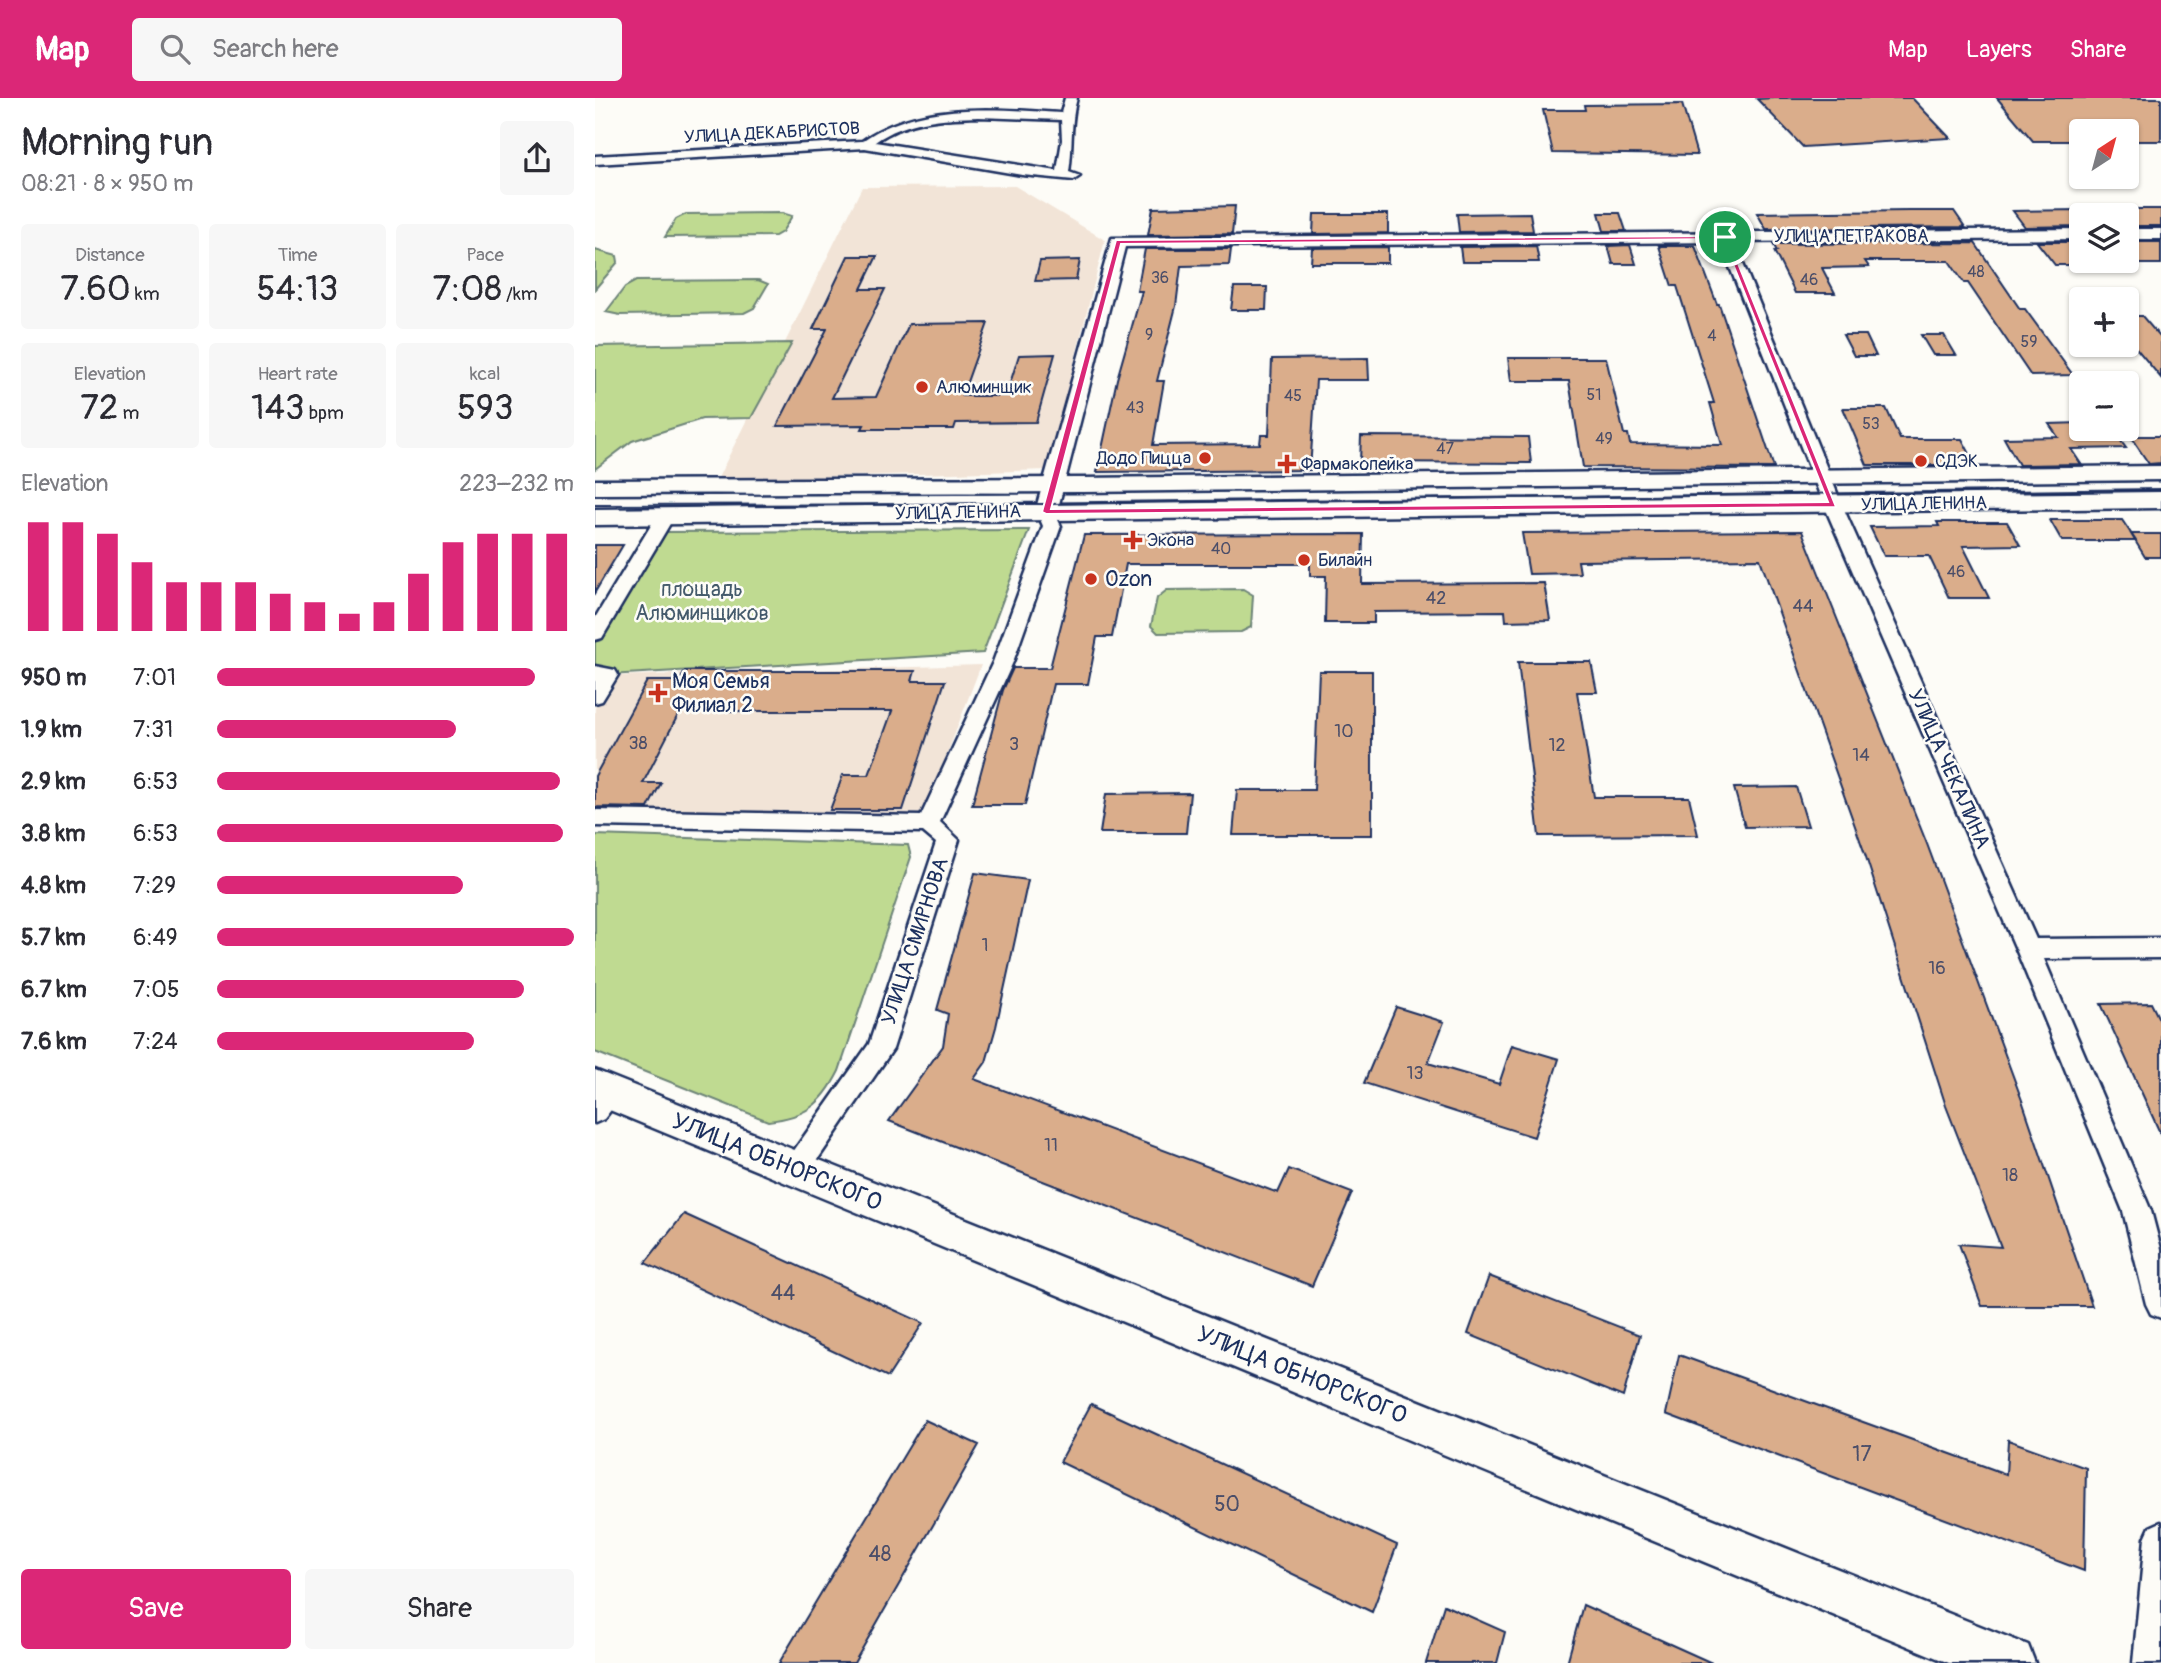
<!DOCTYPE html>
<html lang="en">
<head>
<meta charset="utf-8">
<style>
  body { margin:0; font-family:Pangolin,sans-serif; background:#f7f7f7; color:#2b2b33; height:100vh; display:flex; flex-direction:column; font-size:26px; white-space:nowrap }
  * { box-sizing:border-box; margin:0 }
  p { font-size:23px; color:#7c7c81 }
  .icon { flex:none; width:38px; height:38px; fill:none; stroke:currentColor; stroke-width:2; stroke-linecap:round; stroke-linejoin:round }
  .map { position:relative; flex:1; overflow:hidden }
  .details { display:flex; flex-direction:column; background:#fff; width:595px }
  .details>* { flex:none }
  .needle { width:46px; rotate:36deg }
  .buttons { position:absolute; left:1474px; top:21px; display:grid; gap:14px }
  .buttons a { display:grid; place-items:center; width:70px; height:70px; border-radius:7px; background:#fff; box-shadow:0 2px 5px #0004; font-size:35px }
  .pin { position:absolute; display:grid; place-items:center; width:60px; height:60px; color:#fff; margin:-30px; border:4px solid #fff; border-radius:50%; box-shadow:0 2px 7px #0007 }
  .round { display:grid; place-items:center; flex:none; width:74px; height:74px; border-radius:7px; background:#f7f7f7 }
  .headline { display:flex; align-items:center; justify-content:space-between; height:119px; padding:0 21px }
  h1 { font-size:38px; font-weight:600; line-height:52px }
  .figures { display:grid; grid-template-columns:repeat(3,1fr); gap:10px; height:119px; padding:7px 21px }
  .figures div { display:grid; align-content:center; border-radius:7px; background:#f7f7f7; text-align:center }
  .figures b { font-size:35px; font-weight:600 }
  .figures small { font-size:19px; font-weight:400 }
  .figures p { font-size:19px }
  .chart { height:196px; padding:14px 21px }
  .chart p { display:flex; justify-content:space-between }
  .chart svg { width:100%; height:126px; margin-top:7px; stroke:#db2777; stroke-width:6 }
  .action { display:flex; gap:14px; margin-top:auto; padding:14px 21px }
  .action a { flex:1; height:80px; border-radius:7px; background:#db2777; color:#fff; font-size:28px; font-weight:600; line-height:80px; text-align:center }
  .action a+a { background:#f7f7f7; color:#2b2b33 }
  ul { padding:0 21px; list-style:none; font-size:23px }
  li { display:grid; grid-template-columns:112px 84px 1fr; align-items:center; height:52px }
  li i { height:18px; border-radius:9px; background:#db2777 }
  header { display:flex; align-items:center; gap:42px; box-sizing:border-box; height:98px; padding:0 35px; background:#db2777; color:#fff }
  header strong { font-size:33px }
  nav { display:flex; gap:38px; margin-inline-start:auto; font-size:24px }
  .search { width:490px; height:63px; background:#f7f7f7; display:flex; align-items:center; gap:18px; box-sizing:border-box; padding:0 24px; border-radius:7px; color:#7c7c81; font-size:26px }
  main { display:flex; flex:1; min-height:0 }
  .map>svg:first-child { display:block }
  .built { fill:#f2e4d7 }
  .green { fill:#bfda91; stroke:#6d8478; stroke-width:2 }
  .building { fill:#daad8b; stroke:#1b2f5e; stroke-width:2 }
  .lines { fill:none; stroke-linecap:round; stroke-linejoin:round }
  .minor-casing { stroke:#1b2f5e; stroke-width:5 }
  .tertiary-casing { stroke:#1b2f5e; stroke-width:5 }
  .secondary-casing { stroke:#1b2f5e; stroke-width:5 }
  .minor { fill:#fdfcf7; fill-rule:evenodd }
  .tertiary { fill:#fdfcf7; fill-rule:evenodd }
  .secondary { fill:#fdfcf7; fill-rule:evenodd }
  .tram { stroke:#1b2f5e; stroke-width:2 }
  .route { fill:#db2777; stroke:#fff; stroke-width:2; fill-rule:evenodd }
  .poi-dot { fill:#c8321e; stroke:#fdfcf7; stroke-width:2.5 }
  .labels { text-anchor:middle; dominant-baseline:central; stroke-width:5; stroke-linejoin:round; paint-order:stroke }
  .far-number-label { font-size:16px; fill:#4b4e69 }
  .far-street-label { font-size:18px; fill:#1b2f5e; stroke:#fdfcf7 }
  .far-poi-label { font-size:18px; fill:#1b2f5e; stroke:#fdfcf7; text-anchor:start }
  .number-label { font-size:18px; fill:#4b4e69 }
  .poi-label { font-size:21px; fill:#1b2f5e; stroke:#fdfcf7; text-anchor:start }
  .park-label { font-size:21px; fill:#445a6b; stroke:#fdfcf7 }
  .street-label { font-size:21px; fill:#1b2f5e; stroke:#fdfcf7 }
  .near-number-label { font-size:21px; fill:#4b4e69 }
  .near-street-label { font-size:24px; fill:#1b2f5e; stroke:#fdfcf7 }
</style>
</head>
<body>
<header>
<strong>Map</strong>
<div class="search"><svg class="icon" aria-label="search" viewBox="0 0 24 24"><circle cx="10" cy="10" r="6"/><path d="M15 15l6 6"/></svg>Search here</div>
<nav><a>Map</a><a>Layers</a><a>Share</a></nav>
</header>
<main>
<section class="details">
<div class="headline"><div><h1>Morning run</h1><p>08:21 · 8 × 950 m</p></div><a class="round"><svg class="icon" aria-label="share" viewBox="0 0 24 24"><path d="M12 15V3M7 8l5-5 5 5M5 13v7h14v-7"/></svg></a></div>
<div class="figures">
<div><p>Distance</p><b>7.60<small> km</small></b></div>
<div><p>Time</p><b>54:13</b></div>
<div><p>Pace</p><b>7:08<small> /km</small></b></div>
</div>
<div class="figures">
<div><p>Elevation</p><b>72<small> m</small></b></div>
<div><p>Heart rate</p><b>143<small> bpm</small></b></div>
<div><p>kcal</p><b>593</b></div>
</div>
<div class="chart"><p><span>Elevation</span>223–232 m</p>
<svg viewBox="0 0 160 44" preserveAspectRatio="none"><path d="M5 44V6M15 44V6M25 44V10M35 44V20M45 44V27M55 44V27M65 44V27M75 44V31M85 44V34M95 44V38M105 44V34M115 44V24M125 44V13M135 44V10M145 44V10M155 44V10"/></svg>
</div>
<ul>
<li><b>950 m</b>7:01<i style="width:89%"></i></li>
<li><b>1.9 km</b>7:31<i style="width:67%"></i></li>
<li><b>2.9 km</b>6:53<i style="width:96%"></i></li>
<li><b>3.8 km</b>6:53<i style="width:97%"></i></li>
<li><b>4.8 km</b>7:29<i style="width:69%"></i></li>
<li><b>5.7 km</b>6:49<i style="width:100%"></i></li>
<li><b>6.7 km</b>7:05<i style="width:86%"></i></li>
<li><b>7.6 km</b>7:24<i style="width:72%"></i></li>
</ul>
<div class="action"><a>Save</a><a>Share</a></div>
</section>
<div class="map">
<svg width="1566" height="1565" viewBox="0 0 1566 1565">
  <rect width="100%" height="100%" fill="#fdfcf7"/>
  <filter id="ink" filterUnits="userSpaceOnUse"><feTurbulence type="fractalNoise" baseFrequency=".0143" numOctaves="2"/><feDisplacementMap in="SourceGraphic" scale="14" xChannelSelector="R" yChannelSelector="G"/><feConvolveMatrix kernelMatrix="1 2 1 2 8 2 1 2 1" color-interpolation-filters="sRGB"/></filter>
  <g filter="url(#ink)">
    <path class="built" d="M420,88l90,54 -58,230 -330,10 145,-293z
      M386,567l-58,152 -328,2v-111l19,-32z"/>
    <path class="green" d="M187,115l10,3 -10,16 -7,4 -110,1 11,-18 10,-5z
      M0,152l22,6 1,6 -23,27z
      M163,182l10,4 -14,24 -10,5 -124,2 -14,-3 19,-25 11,-6z
      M197,245l-41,75 -49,1 -70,22 -37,28v-123z
      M434,432l-46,123 -375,22 -13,-2v-36l67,-105z
      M648,491l10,6 -2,32 -10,5 -83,1 -7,-7 6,-28 10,-8z
      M0,737l313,10 3,12 -72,214c-17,34 -34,46 -71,50l-173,-69z"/>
    <path class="building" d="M1179,0h138l38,40 -147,9 -46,-48z
      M1402,0h164v43h-35v-10h-45v10h-48z
      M1087,6l15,51 -144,-2 -10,-43h42l-1,-5z
      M640,108l-3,28 -84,1 5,-27z
      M1531,111h35v17h-35z
      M1486,112v16l-56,1 -12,-16z
      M1315,113h44l11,16 -199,2 -9,-16z
      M935,115l3,18 -74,1 -2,-18z
      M1004,115h21l6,18h-22z
      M719,116h74v19l-75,1z
      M1442,144h44v23h-26z
      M1531,144h35v22h-35z
      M1380,145l45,66h5l48,66 -42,1 -63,-93h-4l-15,-22h-84l4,6 -47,1 13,25h-40l-21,-42h3l-4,-7z
      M1035,147l6,19h-23l-5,-18z
      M941,148l3,16h-77l-2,-15z
      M1064,148h36l22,58h2l55,164 -191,-1 -14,-86h-58l-3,-23h98l18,76h4l2,10 92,1 -12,-42h4l-37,-117h-5z
      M793,149v16h-77l1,-15z
      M550,151h86l-2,16 -48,1 -5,40 -19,75h7l-11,64 107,-1 1,-9h8l3,-76 96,-1 1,22h-53l-6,90 -213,2 20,-93 25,-88h-5z
      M253,158h29l-16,33h24l-53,109 44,-1 33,-73 79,-1 -26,73h44l13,-41 36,-1 -19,68 -80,1 -2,6h-92l2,-4 -87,1 50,-97h-14z
      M485,162l-4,20 -41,1 5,-20z
      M639,189h33l-1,23h-35z
      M1531,218h16l19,22v40l-35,-42z
      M1248,237h23l10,21h-22z
      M1326,237h23l12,20h-23z
      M1248,310h43l14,31h62l14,26h-109z
      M1486,325v6h31l14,19 -55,1 10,15 -62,1 -15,-27 54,-1 -9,-13z
      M766,338l167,1 3,26 -171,-1z
      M1535,338h31v27l-12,1z
      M1455,422h72l14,21h-74z
      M1342,424h70l13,23 -57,1 26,52h-40l-20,-42h-45l-14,-29 69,-1z
      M1207,433l125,313 96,259 69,203h-110l-23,-62 42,3 -55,-141 -80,-249 -106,-298 -182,2 2,12 -51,1 -7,-41z
      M768,436l-1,50 182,-1 6,37 -44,1 -1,-10 -131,1v11h-49l1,-47h-16v-12h-184l-14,73h-15l-9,47h-35l-28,121h-53l31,-115 10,-22h37l34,-133z
      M1536,436h30v23h-16z
      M0,447h28l-28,47z
      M923,564h73l6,30h-20l17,105h95l9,38 -159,1z
      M90,573h230l-3,10h33l-42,129h-73l13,-35h26l23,-64h-212l-37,72h18l-13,25 -53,-1v-31l52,-95h33z
      M724,573h53v164h-139l4,-45h77z
      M1201,689l12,39 -63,1 -11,-39z
      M595,695l-4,40h-86l6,-39z
      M380,775l53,7 -32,147 -10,35 -12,17 304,114 11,-24 63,24 -40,93 -423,-165 54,-75 5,-32 -11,-4z
      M1556,905l10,20v112l-60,-131z
      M801,909l48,15 -16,41 71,21 13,-39 47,14 -25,78 -170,-54z
      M89,1116l239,109 -35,54 -243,-114z
      M894,1178l151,59 -17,62 -155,-63z
      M1084,1257l327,119 2,-34 78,28 -2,103 -418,-157z
      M496,1306l306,141 -25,67 -312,-150z
      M330,1322l54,25 -125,218h-75z
      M849,1507l61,27 -8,31h-71z
      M988,1507l129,58h-145z"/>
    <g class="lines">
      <g class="minor-casing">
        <path id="minor" d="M470,0h12c-7,24 -4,49 -8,74l11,4 -6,4 -52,-5 -157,-27 -270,16v-8l267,-15c57,-40 133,-32 199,-28zM384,19l82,3 1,20 -5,31 -182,-29c31,-22 67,-24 104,-25z
          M1130,135l7,4 110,268 194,434 125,-1v20l-117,1 107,252 10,38v69l-10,-4 -5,-10 -23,-93 -107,-262 -192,-444 -106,-268z
          M451,409l6,1 9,18 -48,136 -73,160 19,18 -66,209 -88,129 -10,3 -10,-3 -4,-9 88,-125 67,-201 -13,-11 -328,-6v-16l326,6 72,-154 50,-136 -6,-14z
          M70,414l9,5 -72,121 -7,2v-22l61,-101z
          M0,568l20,4 3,5 -16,26 -7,2z
          M16,984l9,3 4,8 -20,26 -9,4v-31l7,-7z
          M1566,1424v141h-28l12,-125 5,-11z"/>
      </g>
      <g class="tertiary-casing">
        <path id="tertiary" d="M1486,131v10l-956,8 -68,265 -3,5h-16l-3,-5 77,-274z
          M1531,131h35v10h-35z"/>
      </g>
      <g class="secondary-casing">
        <path id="secondary" d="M1566,368v14l-1078,12 -488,2v-14l488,-2z
          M1566,394v16l-1566,17v-16z
          M0,972l1415,568 18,7 7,18h-86l-1354,-559z"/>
      </g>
      <use href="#minor" class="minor"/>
      <use href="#tertiary" class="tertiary"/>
      <use href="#secondary" class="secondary"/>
      <path class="tram" d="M0,407l454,-1 1112,-15"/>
    </g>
  </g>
  <path class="route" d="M1132,138l109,271 -790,7 -4,-2 74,-272zM1128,141l105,263 -777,7 70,-265z"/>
  <g class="poi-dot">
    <circle cx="327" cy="289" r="7"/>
    <circle cx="610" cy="360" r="7"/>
    <circle cx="1326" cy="363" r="7"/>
    <path d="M688.5 355.5h7v7h7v7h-7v7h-7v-7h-7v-7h7z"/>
    <path d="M534.5 431.5h7v7h7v7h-7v7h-7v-7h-7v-7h7z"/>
    <circle cx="709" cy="462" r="7"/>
    <circle cx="496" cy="481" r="7"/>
    <path d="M59.5 584.5h7v7h7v7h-7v7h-7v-7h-7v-7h7z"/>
  </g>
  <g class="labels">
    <g class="far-number-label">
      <text x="1381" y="174">48</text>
      <text x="565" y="180">36</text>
      <text x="1214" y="182">46</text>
      <text x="554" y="237">9</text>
      <text x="1117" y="238">4</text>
      <text x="1434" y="244">59</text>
      <text x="999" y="297">51</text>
      <text x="698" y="298">45</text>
      <text x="540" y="310">43</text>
      <text x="1276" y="326">53</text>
      <text x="1009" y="341">49</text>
      <text x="850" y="351">47</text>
      <text x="626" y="451">40</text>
      <text x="1361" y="474">46</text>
    </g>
    <g class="far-street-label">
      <text transform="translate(177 35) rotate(-3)">УЛИЦА ДЕКАБРИСТОВ</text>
      <text x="1256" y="138">УЛИЦА ПЕТРАКОВА</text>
      <text transform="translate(1329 406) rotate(-1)">УЛИЦА ЛЕНИНА</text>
      <text transform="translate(363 415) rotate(-1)">УЛИЦА ЛЕНИНА</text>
    </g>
    <g class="far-poi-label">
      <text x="341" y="289">Алюминщик</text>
      <text x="596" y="360" text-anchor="end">Додо Пицца</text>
      <text x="1340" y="363">СДЭК</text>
      <text x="706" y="366">Фармакопейка</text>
      <text x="552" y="442">Экона</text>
      <text x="723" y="462">Билайн</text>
    </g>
    <g class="number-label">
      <text x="841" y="500">42</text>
      <text x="1208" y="508">44</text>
      <text x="749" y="633">10</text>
      <text x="43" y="645">38</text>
      <text x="419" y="646">3</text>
      <text x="962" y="647">12</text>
      <text x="1266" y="657">14</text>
      <text x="390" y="847">1</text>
      <text x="1342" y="870">16</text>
      <text x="820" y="975">13</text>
      <text x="456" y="1047">11</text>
      <text x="1415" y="1077">18</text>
    </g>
    <g class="poi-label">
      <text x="510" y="481">Ozon</text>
      <text x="77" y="583">Моя Семья<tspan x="77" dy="24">Филиал 2</tspan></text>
    </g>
    <g class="park-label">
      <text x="107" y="491">площадь<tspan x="107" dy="24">Алюминщиков</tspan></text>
    </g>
    <g class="street-label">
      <text transform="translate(1354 671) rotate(66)">УЛИЦА ЧЕКАЛИНА</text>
      <text transform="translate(320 843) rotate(-72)">УЛИЦА СМИРНОВА</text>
    </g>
    <g class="near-number-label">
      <text x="188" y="1195">44</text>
      <text x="1267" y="1356">17</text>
      <text x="632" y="1406">50</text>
      <text x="285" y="1456">48</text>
    </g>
    <g class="near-street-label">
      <text transform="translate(182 1064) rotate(22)">УЛИЦА ОБНОРСКОГО</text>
      <text transform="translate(707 1277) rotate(22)">УЛИЦА ОБНОРСКОГО</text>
    </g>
  </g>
</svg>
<div class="buttons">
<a><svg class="needle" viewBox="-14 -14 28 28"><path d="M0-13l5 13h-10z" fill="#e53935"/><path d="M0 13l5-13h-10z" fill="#7c7c81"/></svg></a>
<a><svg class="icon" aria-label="layers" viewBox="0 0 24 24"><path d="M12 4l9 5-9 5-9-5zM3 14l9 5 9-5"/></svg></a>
<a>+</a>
<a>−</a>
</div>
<div class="pin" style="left:1130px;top:139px;background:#1e9e55"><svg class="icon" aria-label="arrive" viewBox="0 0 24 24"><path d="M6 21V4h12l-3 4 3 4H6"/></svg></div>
</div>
</main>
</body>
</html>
